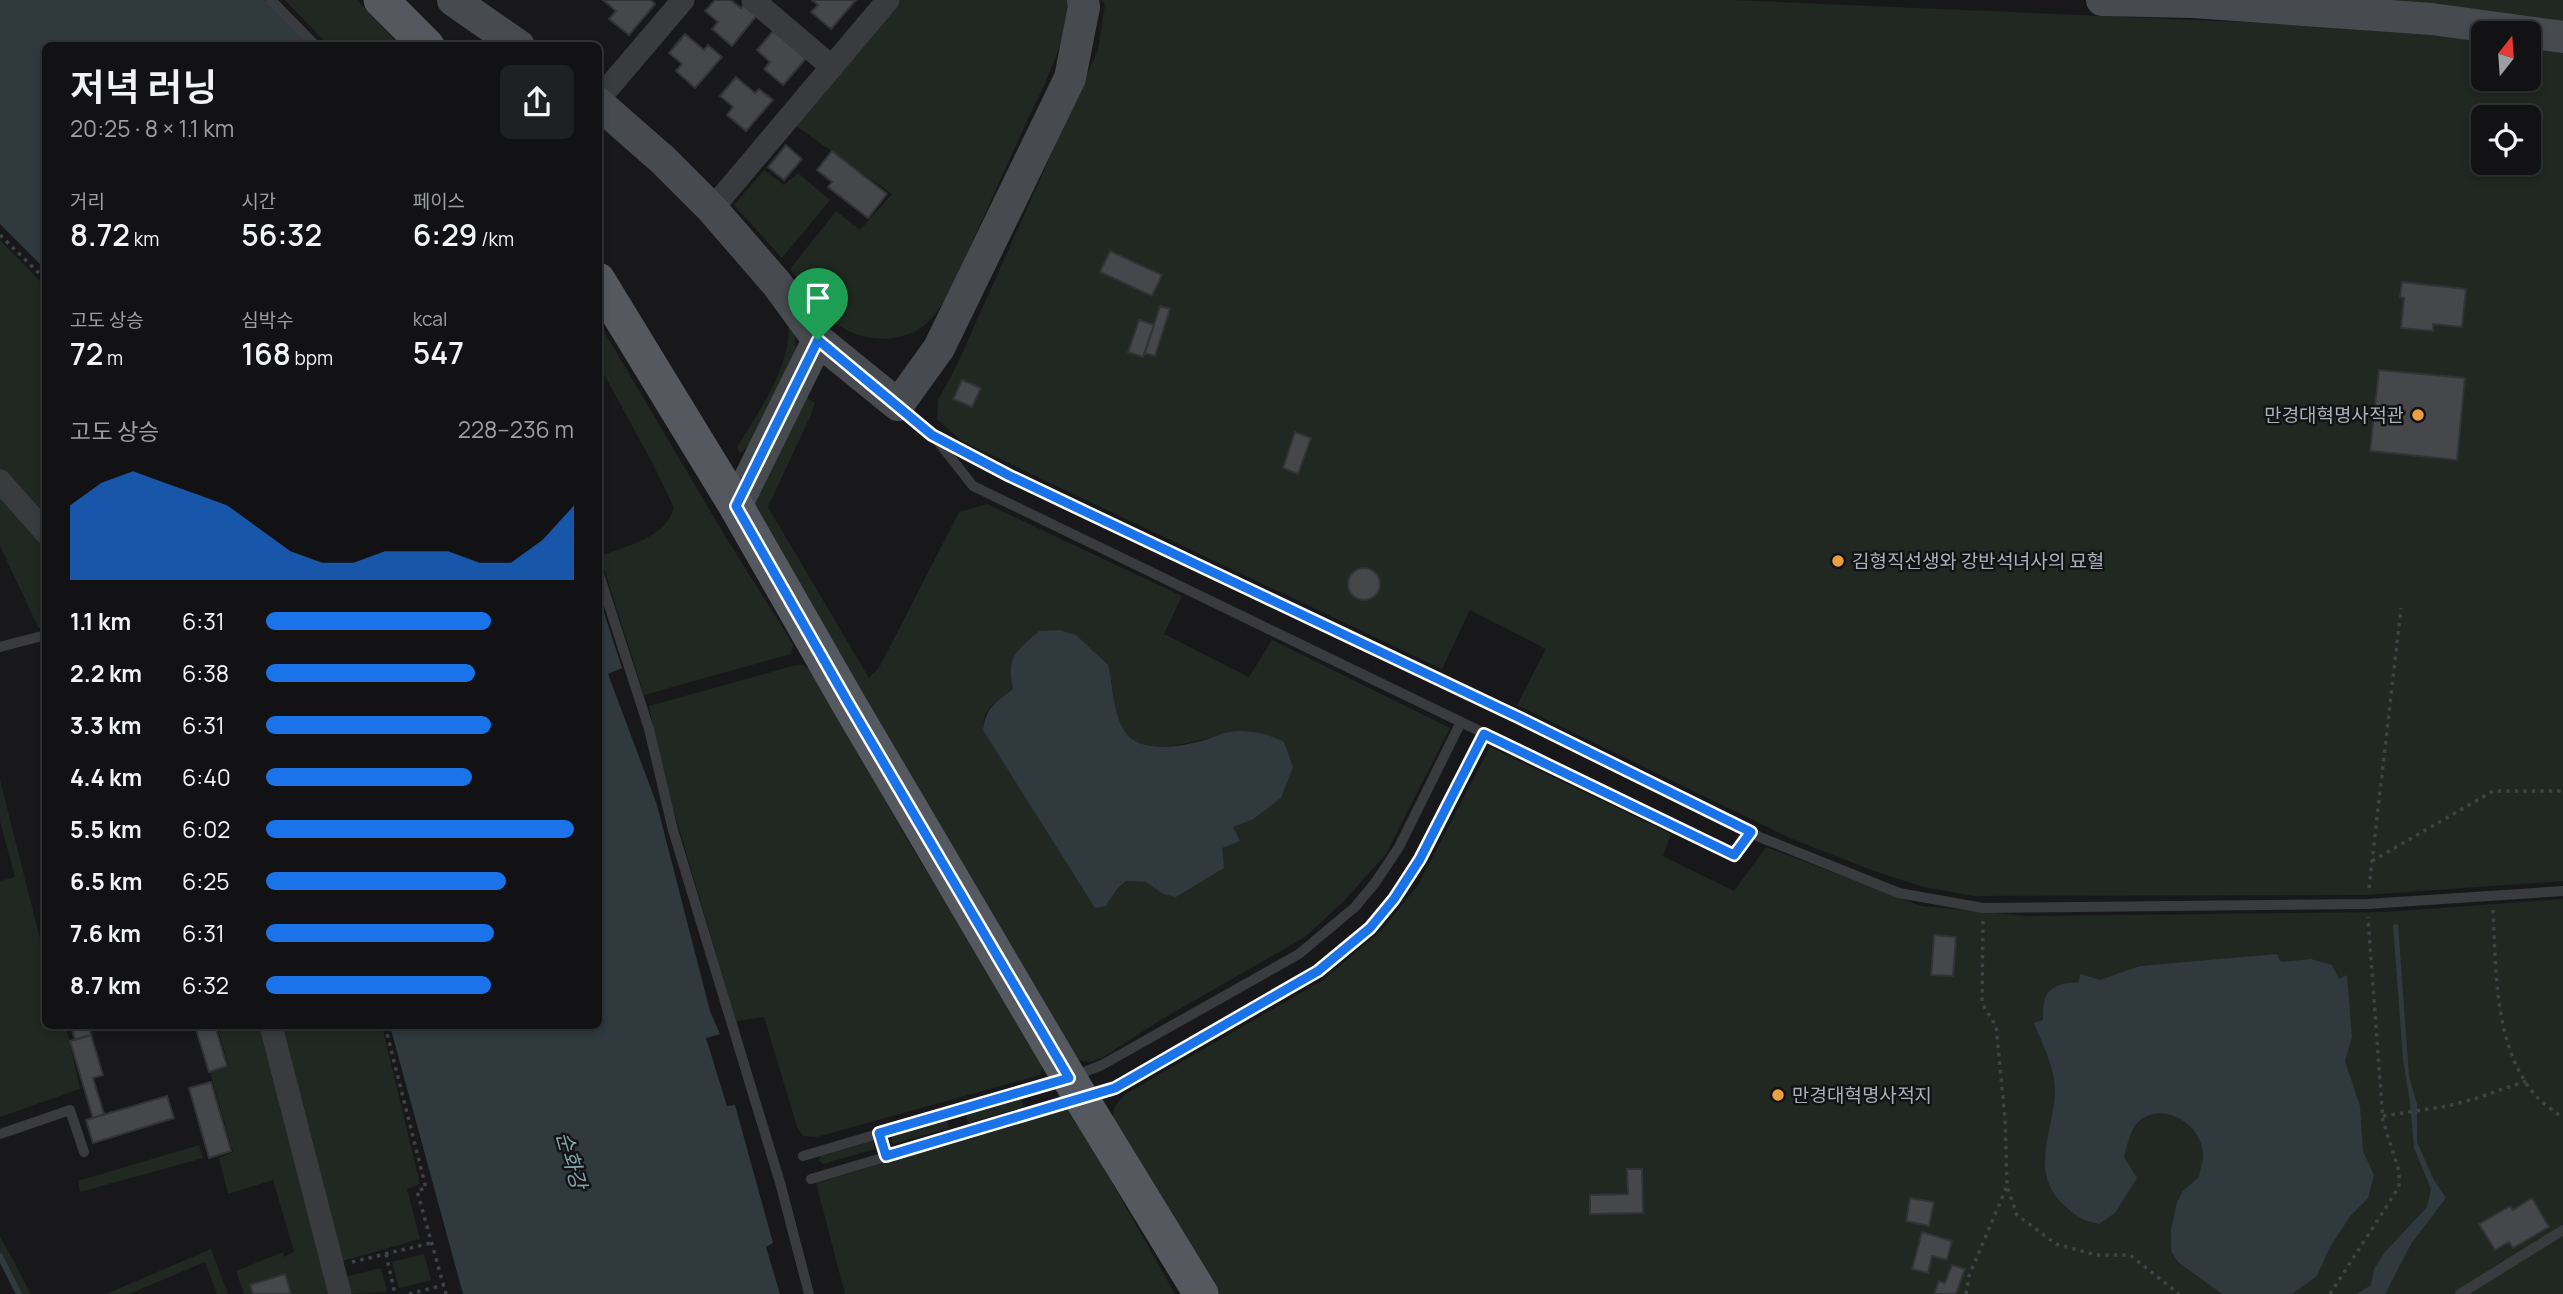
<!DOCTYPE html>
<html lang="ko">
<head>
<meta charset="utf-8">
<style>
  body { margin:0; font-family:Manrope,"Noto Sans KR",sans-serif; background:#1f2022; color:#f1f3f6; height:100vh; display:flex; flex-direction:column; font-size:26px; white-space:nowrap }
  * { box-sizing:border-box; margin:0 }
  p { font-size:23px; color:#9c9ea0 }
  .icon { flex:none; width:38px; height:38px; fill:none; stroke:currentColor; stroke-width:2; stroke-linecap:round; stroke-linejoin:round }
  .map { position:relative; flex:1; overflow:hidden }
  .details { position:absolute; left:42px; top:42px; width:560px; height:987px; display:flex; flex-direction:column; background:#121214; border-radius:10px; box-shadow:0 4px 10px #0003,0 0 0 2px #313234 }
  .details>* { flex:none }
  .needle { width:46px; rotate:17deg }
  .tools { position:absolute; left:2471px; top:21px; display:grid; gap:14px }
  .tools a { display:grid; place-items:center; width:70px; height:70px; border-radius:10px; background:#121214; box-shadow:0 4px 10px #0003,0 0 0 2px #313234; font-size:35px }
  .pin { position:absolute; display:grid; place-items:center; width:60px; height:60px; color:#fff; margin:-72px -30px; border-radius:50% 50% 50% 0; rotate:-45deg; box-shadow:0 0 7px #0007 }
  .pin .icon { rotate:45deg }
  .round { display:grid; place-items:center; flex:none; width:74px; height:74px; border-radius:10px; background:#1f2022 }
  .overview { display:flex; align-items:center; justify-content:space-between; height:119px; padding:0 28px }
  h1 { font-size:38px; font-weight:600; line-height:52px }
  .metrics { display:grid; grid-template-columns:repeat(3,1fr); gap:10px; height:119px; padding:7px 28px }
  .metrics div { display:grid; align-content:center }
  .metrics b { font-size:30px; font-weight:600 }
  .metrics small { font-size:19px; font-weight:400 }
  .metrics p { font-size:19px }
  .chart { height:196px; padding:14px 28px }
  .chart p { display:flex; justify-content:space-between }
  .chart svg { width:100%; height:126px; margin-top:7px; fill:#1a73e8; opacity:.7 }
  ul { padding:0 28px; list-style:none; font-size:23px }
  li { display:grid; grid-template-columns:112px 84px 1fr; align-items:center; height:52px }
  li i { height:18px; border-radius:9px; background:#1a73e8 }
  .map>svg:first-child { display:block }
  .green { fill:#202821; fill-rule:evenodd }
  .water { fill:#2f393e }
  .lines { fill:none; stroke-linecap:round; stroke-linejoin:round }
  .stream { stroke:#2f393e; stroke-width:6 }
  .building { fill:#45474a; stroke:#323336; stroke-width:2 }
  .path { stroke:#3f4246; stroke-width:3.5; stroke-dasharray:3.5 5; stroke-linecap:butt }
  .lane { stroke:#393b3f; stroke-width:10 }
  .street { stroke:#393b3f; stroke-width:23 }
  .secondary { stroke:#474a4f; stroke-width:32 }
  .primary { stroke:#55585e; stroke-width:35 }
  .route-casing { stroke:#fff; stroke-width:14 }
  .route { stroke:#1a73e8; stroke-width:9 }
  .poi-dot { fill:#ea9f40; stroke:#131315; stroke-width:2.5 }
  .labels { text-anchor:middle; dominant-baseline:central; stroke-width:5; stroke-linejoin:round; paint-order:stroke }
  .poi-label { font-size:19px; fill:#abb1b9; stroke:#131315; text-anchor:start }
  .water-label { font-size:21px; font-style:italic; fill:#84a2b2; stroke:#131315 }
</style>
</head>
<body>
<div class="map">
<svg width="2563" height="1294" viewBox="0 0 2563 1294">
  <rect width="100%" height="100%" fill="#18181a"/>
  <path class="green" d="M285,0h72l43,45h-72z
    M895,0h174c-2,45 -28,90 -46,130 -26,57 -51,113 -78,170 -5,7 -10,15 -17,22 -26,24 -70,21 -96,-2 -16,-14 -29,-35 -42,-51l46,-58 24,19 32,-36 -100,-71z
    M1101,0h633l647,28 102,10v41h46v-36l34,5v833l-197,14 -393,1 -49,-9 -50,-16 -82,-32 -275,-134 29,-56 -76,-39 -28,59 -480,-228 -25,-22 1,-19 18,-33 142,-317 7,-45zM2483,117h46v46h-46z
    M2351,0h212v26z
    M764,170l20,15 14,-12 32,27 -48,58 -48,-53z
    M0,240l45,46v235l-45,-50z
    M598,321l127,215 68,108 -2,10 -147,41 -44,-139c27,-10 65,-18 74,-48l-20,-42 -55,-101z
    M788,323l6,2 2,24 -44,93 -11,11 -3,-2v-5c19,-32 56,-84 50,-123z
    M806,397l9,6 -5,14 -42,90 101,171 11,-12 79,-154 28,-8 195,92 -18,38 85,43 23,-37 178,88 -64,126 -44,49 -37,34 -146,84 -57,37 -13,4 -15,-3 -322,-555zM1112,680c1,18 5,55 25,63 25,10 73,-5 97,-12l18,89 -19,7 -11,21 -59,46 -17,-13h-20l-9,8 -11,17 -123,-176 2,-16 7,-9 21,-16z
    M0,493l45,49v85l-6,2 -39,-83z
    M796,665h7l9,6 103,182 120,192 8,18 -3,12 -223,62 -14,-1 -6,-9 -33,-110 -28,4 -69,-233 -18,-82z
    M1490,747l181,87 -8,22 71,35 32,-44 155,59 106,10 358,-4 178,-13v395h-1352l-99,-175 3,-13 9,-11 199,-115 57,-48 38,-47z
    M0,780l45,178 1,68h20l14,63 -80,28v-236l15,-4 -15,-56z
    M217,1026h47l69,268h-89l-8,-23 47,-19 1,5 10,-5 -21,-72 -45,14 -9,-36 14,-6 -23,-80 19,-5z
    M277,1026h105l38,158 -13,5 13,50 -81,23z
    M1021,1099l3,8 -56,16 -2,-8z
    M1065,1109l7,3 103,182h-330l-29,-111z
    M946,1120l3,8 -56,16 -2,-9z
    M873,1141l2,8 -52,15 -5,-4 3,-4z
    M199,1145l4,13 -123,34 -2,-11z
    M0,1236l31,58h-9l-22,-42z
    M211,1249l17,45h-11l-12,-32 -76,32h-23z
    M424,1254l7,26 -32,8 -7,-26z
    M381,1268l6,24 -38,2 -5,-17z"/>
  <path class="water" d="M0,0h265l44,45 -263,1 -1,223 -45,-45z
    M599,597l23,71 -14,6 49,131 53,206 10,23 -14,4 21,68 8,-1 38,138 -7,4 14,47h-317l-73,-268h208z
    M1059,630l17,5 32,30c6,23 4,45 17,67 13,21 55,15 76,9 12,-3 24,-10 36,-10 18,0 31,3 47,11l9,25 -12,31 -29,22 -19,7 7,14 -18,7 2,20 -48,29 -13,-3 -17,-12 -20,-1 -9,8 -11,17 -11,2 -112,-178c3,-23 12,-27 30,-41 -7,-33 3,-37 26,-58z
    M2398,924l11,152 8,28v38l17,38 12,18 -35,46 -26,50h-28l14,-9 3,-16 11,-17 42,-45 4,-18 -17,-41 -4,-45 -7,-44 -10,-134z
    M2277,954l4,8 30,-3 21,6 7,14 8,-4 5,62 -7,24 15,45 3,45 11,24 -6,23 -17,17 -21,32 -13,29 -25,18h-70l-44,-32 -7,-11v-21l6,-28 6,-11 16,-14c1,-7 4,-15 4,-22 0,-31 -40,-54 -64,-34 -9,8 -12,25 -15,36l13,21 -22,35 -16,11c-15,-3 -22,-7 -33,-17 -39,-33 -12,-75 -11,-117 0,-23 -13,-46 -21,-67l9,-3c-1,-30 8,-36 36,-38l1,-8 20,6 40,-14z"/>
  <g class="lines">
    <path class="stream" d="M0,1256l19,38"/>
  </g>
  <path class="building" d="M603,0h48l4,4 -26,31 -20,-16 7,-8z
    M715,0h16l10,8 4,-5 13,11 -26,32 -20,-17 6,-7 -13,-11z
    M812,0h44l-25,29 -20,-17 7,-7z
    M773,31l37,23 -27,31 -19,-16 6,-7 -13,-12z
    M685,34l19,16 4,-5 14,12 -27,31 -19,-17 6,-7 -13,-11z
    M736,77l19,16 4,-4 14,11 -27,31 -19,-16 6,-8 -13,-11z
    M786,145l16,14 -18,21 -16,-13z
    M832,151l55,43 -19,24 -40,-31 4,-5 -15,-12z
    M1110,251l52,24 -10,21 -52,-24z
    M2402,282l64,7 -4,38 -29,-3v7l-32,-3 3,-30 -4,-1z
    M1160,306l10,3 -15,47 -10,-3z
    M1139,320l15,5 -11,32 -15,-5z
    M2379,370l86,8 -8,82 -87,-9z
    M962,380l19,8 -9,19 -19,-8z
    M1295,432l16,6 -13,36 -15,-6z
    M1348 584a16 16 0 1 1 32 0a16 16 0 1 1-32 0Z
    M1934,935l22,2 -3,39 -22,-1z
    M71,1026h38l-19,5 1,4 -16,5z
    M195,1026h20l12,40 -18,6z
    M91,1035l12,40 -10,3 11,36 -11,4 -23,-77z
    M211,1082l20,69 -22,7 -20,-70z
    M167,1096l7,22 -81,25 -7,-23z
    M1627,1169h15l1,44 -53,1v-19l38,-1z
    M1910,1198l24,4 -5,24 -23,-5z
    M2532,1198l17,29 -36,21 -4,-6 -14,8 -16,-26 31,-18 3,4z
    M1922,1232l30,9 -5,19 -15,-4 -4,17 -16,-4z
    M1952,1265l13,4 -9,25h-22l5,-13 6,2z
    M285,1274l6,20h-38l-3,-9z"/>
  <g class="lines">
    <path class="path" d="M0,235l46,45
      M2372,861l121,-70h70
      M2369,888l32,-280
      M2493,910c3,60 1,137 42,185 7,8 17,14 25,21h3
      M1983,921l-1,82 14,23 9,92 2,68 10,29 39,29 40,11h34l49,39
      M385,1026l41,162 -9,3 29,103
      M2383,1116l65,-10 29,-8 49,-17
      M386,1254l9,40
      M352,1262l79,-19
      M409,1294l35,-9
      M1966,1294l3,-18 38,-90
      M2330,1294l69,-107v-16l-16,-50 -15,-204"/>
    <path class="lane" d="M271,0l45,46
      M900,407l32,27 78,42 510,242 242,120 137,55 84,15 384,-4 196,-13
      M936,439l37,47 761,368 17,-22
      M598,571l51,158 24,101 108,356 28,108
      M0,647l46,-12
      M0,1134l70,-24 14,42
      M803,1156l266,-78 33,-13 197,-111 56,-47 20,-24 24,-36 62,-125
      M811,1179l304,-90 203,-118 52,-43 24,-29 26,-40 64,-125
      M2460,1294l103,-64"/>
    <path class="street" d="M753,0l79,67
      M598,100l85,-100
      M712,209l176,-209
      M0,481l46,52
      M271,1026l69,268"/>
    <path class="secondary" d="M453,0l66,46
      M2102,0l91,2 239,17 131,18
      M598,103l65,57 49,49 65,75 41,56 80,65 41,-57 131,-270 14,-71 -1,-7
      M736,506l82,-166"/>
    <path class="primary" d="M381,0l46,46
      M598,280l138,226 113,198 220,374 132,216"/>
  </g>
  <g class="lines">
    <g class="route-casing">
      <path id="route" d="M818,340l114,95 78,41 510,242 231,114 -17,23 -250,-121 -64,125 -26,40 -24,29 -52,43 -203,117 -229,68 -7,-23 190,-55 -220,-374 -113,-198z"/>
    </g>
    <use href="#route" class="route"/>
  </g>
  <g class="poi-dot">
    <circle cx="2418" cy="415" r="7"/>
    <circle cx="1838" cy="561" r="7"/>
    <circle cx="1778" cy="1095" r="7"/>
  </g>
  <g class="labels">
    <g class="poi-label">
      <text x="2404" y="415" text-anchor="end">만경대혁명사적관</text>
      <text x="1852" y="561">김형직선생와 강반석녀사의 묘혈</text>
      <text x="1792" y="1095">만경대혁명사적지</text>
    </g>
    <g class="water-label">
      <text transform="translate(572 1160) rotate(74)">순화강</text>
    </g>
  </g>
</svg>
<div class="tools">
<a><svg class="needle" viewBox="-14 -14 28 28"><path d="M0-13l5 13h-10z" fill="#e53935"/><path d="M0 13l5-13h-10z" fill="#9c9ea0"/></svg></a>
<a><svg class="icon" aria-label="locate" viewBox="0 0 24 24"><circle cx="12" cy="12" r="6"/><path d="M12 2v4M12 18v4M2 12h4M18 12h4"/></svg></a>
</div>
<div class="pin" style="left:818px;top:340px;background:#1e9e55"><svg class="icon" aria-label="arrive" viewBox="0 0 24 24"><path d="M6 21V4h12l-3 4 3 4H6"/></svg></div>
<section class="details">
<div class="overview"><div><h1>저녁 러닝</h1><p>20:25 · 8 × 1.1 km</p></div><a class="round"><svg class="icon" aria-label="share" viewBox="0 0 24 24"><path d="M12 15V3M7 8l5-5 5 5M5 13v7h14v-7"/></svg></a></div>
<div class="metrics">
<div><p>거리</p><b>8.72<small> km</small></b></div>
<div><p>시간</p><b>56:32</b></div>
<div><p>페이스</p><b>6:29<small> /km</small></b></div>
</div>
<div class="metrics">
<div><p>고도 상승</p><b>72<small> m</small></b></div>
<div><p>심박수</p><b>168<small> bpm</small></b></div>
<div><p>kcal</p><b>547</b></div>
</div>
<div class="chart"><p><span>고도 상승</span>228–236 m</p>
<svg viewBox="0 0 160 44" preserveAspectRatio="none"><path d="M0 44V18L10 10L20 6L30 10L40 14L50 18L60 26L70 34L80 38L90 38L100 34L110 34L120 34L130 38L140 38L150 30L160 18V44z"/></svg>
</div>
<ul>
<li><b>1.1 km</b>6:31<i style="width:73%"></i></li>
<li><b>2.2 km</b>6:38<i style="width:68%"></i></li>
<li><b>3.3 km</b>6:31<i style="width:73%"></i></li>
<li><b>4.4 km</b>6:40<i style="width:67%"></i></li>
<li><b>5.5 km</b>6:02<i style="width:100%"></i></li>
<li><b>6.5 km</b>6:25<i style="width:78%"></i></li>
<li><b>7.6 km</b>6:31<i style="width:74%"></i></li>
<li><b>8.7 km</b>6:32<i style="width:73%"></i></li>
</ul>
</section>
</div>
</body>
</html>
